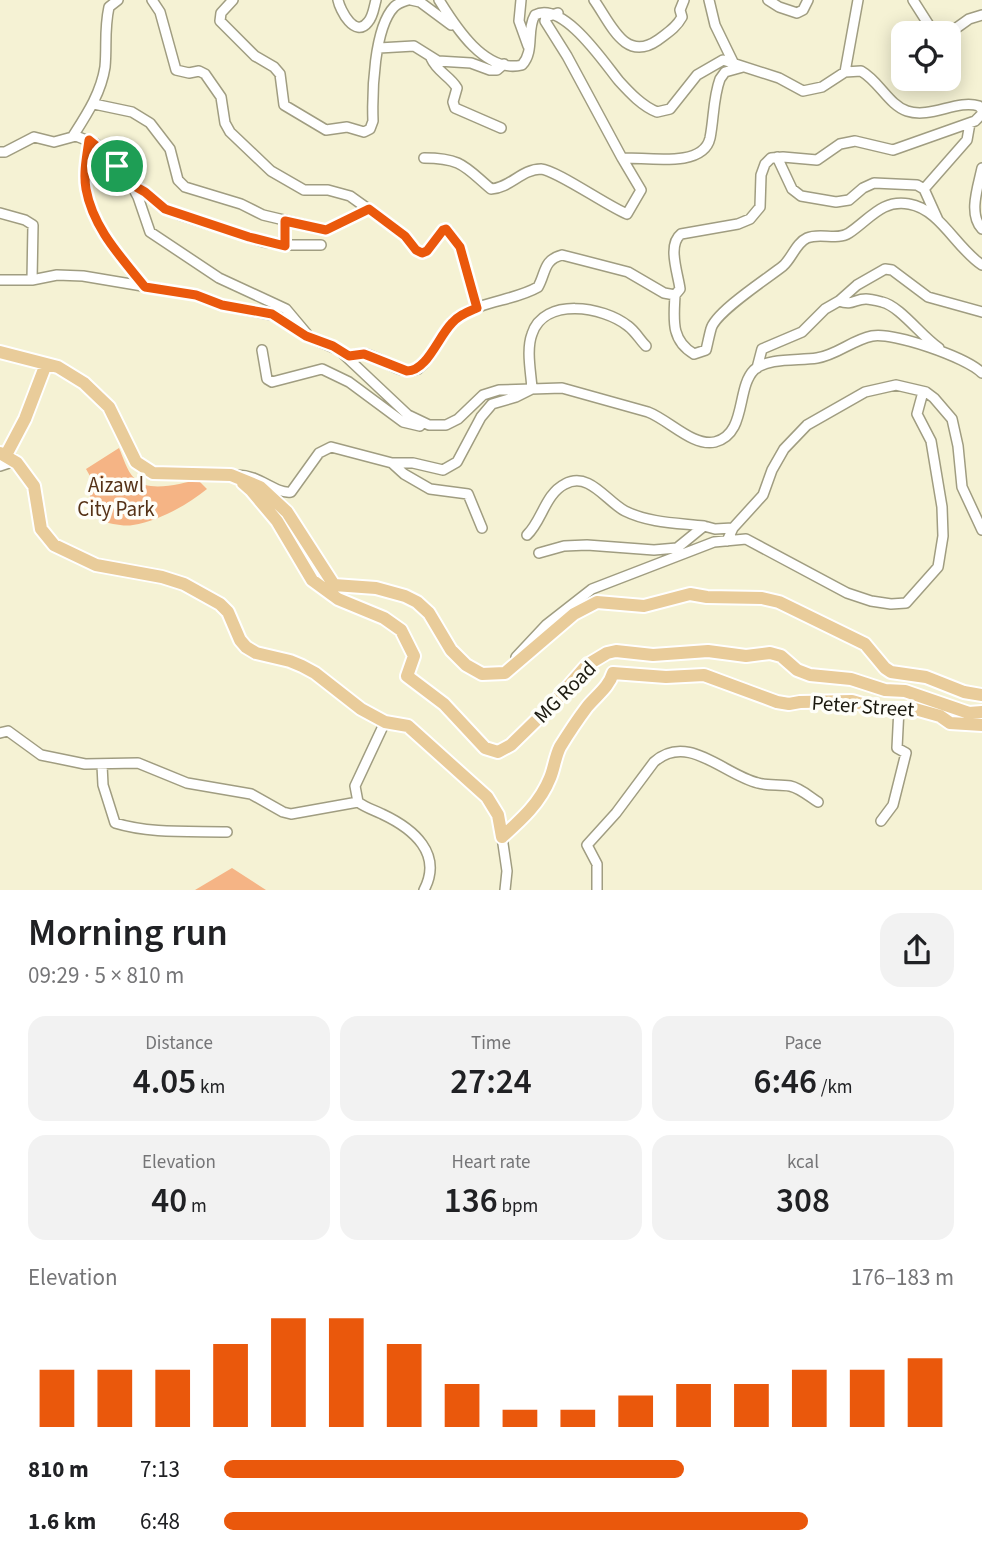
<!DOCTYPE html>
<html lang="en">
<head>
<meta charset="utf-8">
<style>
  body { margin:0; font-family:"Source Sans 3",sans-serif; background:#f2f2f2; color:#202124; height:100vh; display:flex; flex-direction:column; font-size:26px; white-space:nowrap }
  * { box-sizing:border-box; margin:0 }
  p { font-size:23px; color:#757577 }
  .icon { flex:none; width:38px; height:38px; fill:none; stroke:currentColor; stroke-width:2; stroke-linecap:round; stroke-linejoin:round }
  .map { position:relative; height:890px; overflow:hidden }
  .details { display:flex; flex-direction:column; background:#fff; flex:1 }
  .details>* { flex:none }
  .tools { position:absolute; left:891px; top:21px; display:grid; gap:14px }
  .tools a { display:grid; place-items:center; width:70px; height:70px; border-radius:14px; background:#fff; box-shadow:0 4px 18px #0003; font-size:35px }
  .pin { position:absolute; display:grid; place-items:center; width:60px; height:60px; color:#fff; margin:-30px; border:4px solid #fff; border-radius:50%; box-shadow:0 2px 7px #0007 }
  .round { display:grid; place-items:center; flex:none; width:74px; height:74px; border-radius:21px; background:#f2f2f2 }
  .head { display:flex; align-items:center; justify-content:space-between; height:119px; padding:0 28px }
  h1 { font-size:38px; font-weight:600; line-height:52px }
  .figures { display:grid; grid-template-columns:repeat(3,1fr); gap:10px; height:119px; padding:7px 28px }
  .figures div { display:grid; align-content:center; border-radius:18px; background:#f2f2f2; text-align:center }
  .figures b { font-size:35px; font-weight:600 }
  .figures small { font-size:19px; font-weight:400 }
  .figures p { font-size:19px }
  .chart { height:196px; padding:14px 28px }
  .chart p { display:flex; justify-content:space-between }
  .chart svg { width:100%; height:126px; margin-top:7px; stroke:#ea580c; stroke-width:6 }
  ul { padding:0 28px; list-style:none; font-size:23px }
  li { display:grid; grid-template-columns:112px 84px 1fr; align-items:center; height:52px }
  li i { height:18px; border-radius:9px; background:#ea580c }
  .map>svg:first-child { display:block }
  .green { fill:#f5b485 }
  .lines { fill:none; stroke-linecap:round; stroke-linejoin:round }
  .minor-casing { stroke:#a09d81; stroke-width:12 }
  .major-casing { stroke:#fff; stroke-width:16 }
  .minor { stroke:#fff; stroke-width:9 }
  .major { stroke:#e9cc9a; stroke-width:12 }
  .route-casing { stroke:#fff; stroke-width:14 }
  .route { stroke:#ea580c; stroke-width:9 }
  .labels { text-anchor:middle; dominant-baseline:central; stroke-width:7; stroke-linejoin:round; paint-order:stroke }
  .park-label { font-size:21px; fill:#553217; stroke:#fefef8 }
  .street-label { font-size:21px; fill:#1c1a10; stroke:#fefef8 }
</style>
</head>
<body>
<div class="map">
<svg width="982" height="890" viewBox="0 0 982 890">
  <rect width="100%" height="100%" fill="#f5f2d4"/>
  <path class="green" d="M119,448c4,9 8,23 15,30 14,16 47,5 64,2l9,9c-20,16 -48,32 -74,36 -10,2 -23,-2 -33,-4l-10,-16v-29l-4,-7z
    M232,868l34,22h-71z"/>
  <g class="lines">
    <g class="minor-casing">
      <path id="minor" d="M152,0l8,12 16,58 13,3 10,-2 6,3 16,23 4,26 5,9 41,39 33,19h24l22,6 42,30 13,10 11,14 6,3 5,-2 16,-21 4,-1 13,18 17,61
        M233,0l-12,13 -1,8 35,35 19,11 6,7 4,31 42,25 21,-3 17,5 6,-3 3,-8c-1,-29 1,-93 21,-114 4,-4 8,-5 14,-7
        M338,0c2,10 17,39 30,22 5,-5 6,-15 8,-22
        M411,0l9,2 31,23
        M439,0c16,26 46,74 83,65 13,-14 4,-35 13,-50 28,-15 70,49 84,66 11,12 23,25 38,31l13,-3 27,-34 26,-15 56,18 24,13 19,-4 23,-15 16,-1c18,10 28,34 46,40 24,8 50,-12 72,-5l3,4
        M521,0l-2,21 9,25
        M594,0c17,24 31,63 64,40 9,-7 18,-12 24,-23l-2,-7 4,-10
        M709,0l6,25 18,37
        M768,0l11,7 18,6 6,-3 5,-10
        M913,0l21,33
        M558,13l-12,4 -1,4 22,35 55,102c24,-1 81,11 88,-20 4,-20 3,-40 10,-59l5,-7 18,-5
        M948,34l21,-15 13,-4
        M379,48l35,-2 24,15 33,2 19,7h7l7,-6
        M431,58c6,14 19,18 26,30l-4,14 2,6 46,20
        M845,72l13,-72
        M94,104l38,8 18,11 20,26 8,31 7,7 56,17 22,11 63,15 43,-21
        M73,136c14,-22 28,-43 32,-69 2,-21 -1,-37 4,-60l9,-7
        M89,140c-2,15 -6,33 -3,49 7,39 35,68 59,98
        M0,152h5l29,-15 20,5 22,-6 20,8 35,40 7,13 12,35 69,46 67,31 21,25
        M777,157l15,32 9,7 35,6 13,-2 14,-12 11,-5 43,2 7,4 14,31
        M424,158c38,0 41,9 67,31 19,-1 31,-20 50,-20 15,1 66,37 86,45l14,-24 -19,-32
        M982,168c-4,19 -14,46 0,61
        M132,184l13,8 17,15 18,8 84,27 21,3h36
        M924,189l43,-49 3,-17
        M0,213l25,7 8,5 -1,55
        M285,245v-24
        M0,280h32l25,-5 26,1 113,19 26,10 50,10 34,21 33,14 69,65 21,10h17l12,-6 25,-24 16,-5 63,-2 86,24c21,8 45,35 67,30 32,-8 21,-54 39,-72 14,-13 45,-9 63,-12 20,-3 35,-18 55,-22 21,-4 94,21 110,37
        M675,295c-1,23 -5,45 19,59l12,-4c2,-8 3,-14 5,-21 4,-17 57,-51 72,-63 9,-8 13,-23 24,-28 13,-6 30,3 42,-5 21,-14 33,-34 60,-29 31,5 47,44 73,61
        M839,301c14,5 15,-2 27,-2 4,0 12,2 16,3 18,4 40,35 57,46
        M262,350l5,29 5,3 50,-13 27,13 54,40 17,4
        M349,356c5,-1 11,-3 16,-2 18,3 34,23 53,15 17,-13 22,-39 41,-52 24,-17 55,-16 79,-30 8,-14 5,-27 24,-32l66,17 36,21 11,2 5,-6c-2,-16 -13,-44 1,-55l57,-10 12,-5 10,-12 1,-32 4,-11 6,-6 12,-1 34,3 23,-16 15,-3 38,9 82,-29 7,-7
        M757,368l5,-19 40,-17 23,-23 14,-8 18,-16 28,-16 7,1 36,27 54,15
        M393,464l11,10 26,15 38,5 14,34
        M0,466l15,-5
        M237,475c24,0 37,19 54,17l28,-39 12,-6 61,16h21l30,7 14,-8 24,-45 11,-13 24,-7 16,-8c-1,-17 -6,-39 0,-55 12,-37 71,-28 96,-8 7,5 12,14 18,20
        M527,535c15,-14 18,-41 38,-51 24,-13 41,17 60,27 24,12 53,12 79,15
        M727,541l6,-13 30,-33 9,-25 12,-21 23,-24 58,-33 31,-7 30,7 8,6 18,21 6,27 4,41 20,43
        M539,553l25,-7 23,-1 67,5 23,-2 27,-22 11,3 18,-1
        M516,657l30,-32 46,-36 122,-47 32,-3 101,54 24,8 20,3 15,-1 32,-36 5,-31 -1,-29 -11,-66 -14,-27 6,-22
        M385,722l-30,64 3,16c8,6 16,8 24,12 32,15 61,40 42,76
        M0,733l8,-2 33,24 44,9 53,-1 49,20 64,11 32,18 8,2 67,-12
        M102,765l1,20 12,38c36,11 75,8 112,9
        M881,821l12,-16 13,-52 -9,-5 2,-40
        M502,837l5,34 -2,19
        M597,890v-26l-10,-19 29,-32 38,-51c34,-30 70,13 104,21 10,3 22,1 32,3 10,2 20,11 28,16"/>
    </g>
    <g class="major-casing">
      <path id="major" d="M0,352l58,15 26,16 25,24 27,55 17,11 78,2 29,12 27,25 47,73 42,3 29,8 12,6 12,11 22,37 15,15 16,9 23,-1 69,-59 23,-12 47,4 46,-12 17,3 55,1 17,4 86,42 20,24 6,4 35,5 38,15 18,3
        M0,453l17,10 17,23 7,43 13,16 42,20 66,12 22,7 36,20 8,8 12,28 6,7 10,6 34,8 12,5 13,7 46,36 24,13 23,4 79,71 11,18 4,22
        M6,455l19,-36 21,-55
        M243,483l8,7 26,31 35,59 26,19 46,19 17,12 13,26 -7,20 37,28 41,44 13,4 13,-7 42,-41 34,-39 20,-12 9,-2 37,4 55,-4 38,5 24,-3 11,3 16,14 13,5 41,4 34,11 20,1 64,22 13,-1
        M502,837c20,-18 38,-34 48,-59 4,-9 5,-21 10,-31 8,-13 18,-28 27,-40 10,-12 22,-20 26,-34l53,4 38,-2 73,27 12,2 11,-2 52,-1 27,8h36l25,7 10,7 32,2"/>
    </g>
    <use href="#minor" class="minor"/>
    <use href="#major" class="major"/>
  </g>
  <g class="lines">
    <g class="route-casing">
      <path id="route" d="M89,140l21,17 21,27 14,8 20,17 84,28 36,9v-25l41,9 43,-21 36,27 11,14 6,3 5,-2 16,-21 3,-1 14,18 17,61c-9,4 -18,7 -25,15 -14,14 -25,48 -45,48l-43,-17 -15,2 -16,-10 -27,-10 -34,-22 -50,-9 -26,-10 -51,-8c-24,-30 -52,-59 -59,-98 -3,-16 1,-34 3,-49z"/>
    </g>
    <use href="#route" class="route"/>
  </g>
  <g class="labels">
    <g class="park-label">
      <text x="116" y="485">Aizawl<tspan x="116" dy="24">City Park</tspan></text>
    </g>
    <g class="street-label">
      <text transform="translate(565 692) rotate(-45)">MG Road</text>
      <text transform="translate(863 706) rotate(4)">Peter Street</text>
    </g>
  </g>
</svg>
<div class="tools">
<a><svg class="icon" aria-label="locate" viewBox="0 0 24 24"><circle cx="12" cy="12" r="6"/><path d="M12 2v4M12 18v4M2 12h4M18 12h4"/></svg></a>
</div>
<div class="pin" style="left:117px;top:166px;background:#1e9e55"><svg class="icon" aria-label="arrive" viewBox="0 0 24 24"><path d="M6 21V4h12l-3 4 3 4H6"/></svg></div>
</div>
<section class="details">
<div class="head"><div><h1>Morning run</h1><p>09:29 · 5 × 810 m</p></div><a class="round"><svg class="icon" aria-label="share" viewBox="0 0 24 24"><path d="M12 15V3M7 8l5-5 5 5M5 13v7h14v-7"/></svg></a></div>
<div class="figures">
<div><p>Distance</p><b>4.05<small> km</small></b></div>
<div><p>Time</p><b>27:24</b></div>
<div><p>Pace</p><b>6:46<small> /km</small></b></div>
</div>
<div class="figures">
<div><p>Elevation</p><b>40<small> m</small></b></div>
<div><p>Heart rate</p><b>136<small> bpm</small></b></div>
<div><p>kcal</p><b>308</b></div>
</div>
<div class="chart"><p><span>Elevation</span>176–183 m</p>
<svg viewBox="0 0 160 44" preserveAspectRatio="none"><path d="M5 44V24M15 44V24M25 44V24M35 44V15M45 44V6M55 44V6M65 44V15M75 44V29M85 44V38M95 44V38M105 44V33M115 44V29M125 44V29M135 44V24M145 44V24M155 44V20"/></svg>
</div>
<ul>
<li><b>810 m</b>7:13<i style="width:63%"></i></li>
<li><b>1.6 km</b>6:48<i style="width:80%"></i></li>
</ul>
</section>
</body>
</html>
